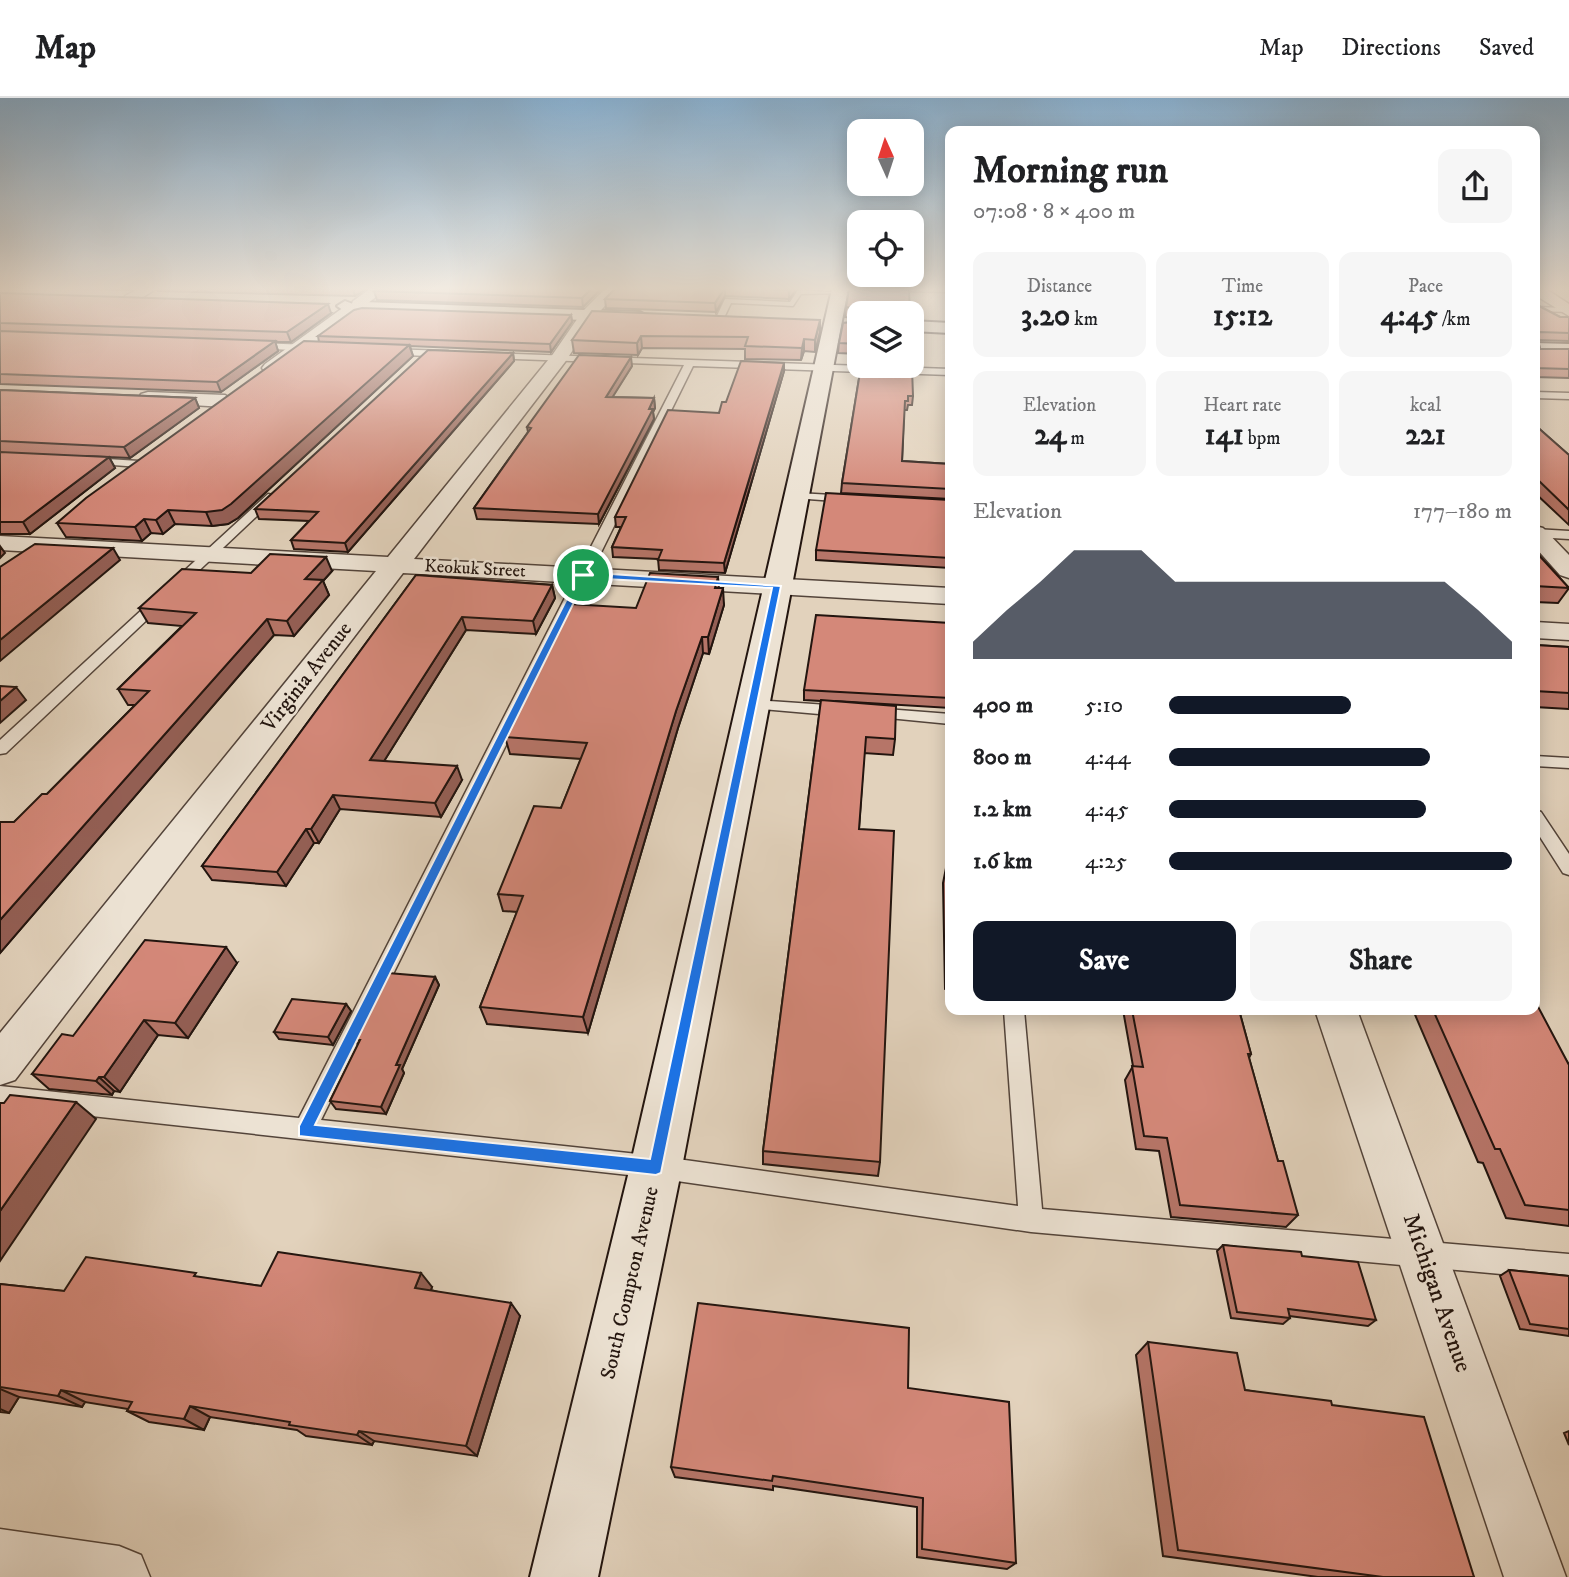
<!DOCTYPE html>
<html lang="en">
<head>
<meta charset="utf-8">
<style>
  body { margin:0; font-family:"IM FELL DW Pica",serif; background:#f6f6f6; color:#202124; height:100vh; display:flex; flex-direction:column; font-size:26px; white-space:nowrap }
  * { box-sizing:border-box; margin:0 }
  p { font-size:23px; color:#757577 }
  .icon { flex:none; width:38px; height:38px; fill:none; stroke:currentColor; stroke-width:2; stroke-linecap:round; stroke-linejoin:round }
  .map { position:relative; flex:1; overflow:hidden }
  .drawer { position:absolute; left:945px; top:28px; width:595px; height:889px; display:flex; flex-direction:column; background:#fff; border-radius:14px; box-shadow:0 4px 18px #0003 }
  .drawer>* { flex:none }
  .needle { width:46px; rotate:357deg }
  .controls { position:absolute; left:847px; top:21px; display:grid; gap:14px }
  .controls a { display:grid; place-items:center; width:77px; height:77px; border-radius:14px; background:#fff; box-shadow:0 4px 18px #0003; font-size:35px }
  .pin { position:absolute; display:grid; place-items:center; width:60px; height:60px; color:#fff; margin:-30px; border:4px solid #fff; border-radius:50%; box-shadow:0 2px 7px #0007 }
  .round { display:grid; place-items:center; flex:none; width:74px; height:74px; border-radius:14px; background:#f6f6f6 }
  .headline { display:flex; align-items:center; justify-content:space-between; height:119px; padding:0 28px }
  h1 { font-size:38px; font-weight:800; line-height:52px }
  .figures { display:grid; grid-template-columns:repeat(3,1fr); gap:10px; height:119px; padding:7px 28px }
  .figures div { display:grid; align-content:center; border-radius:14px; background:#f6f6f6; text-align:center }
  .figures b { font-size:30px; font-weight:800 }
  .figures small { font-size:19px; font-weight:400 }
  .figures p { font-size:19px }
  .chart { height:196px; padding:14px 28px }
  .chart p { display:flex; justify-content:space-between }
  .chart svg { width:100%; height:126px; margin-top:7px; fill:#111827; opacity:.7 }
  .cta { display:flex; gap:14px; margin-top:auto; padding:14px 28px }
  .cta a { flex:1; height:80px; border-radius:14px; background:#111827; color:#fff; font-size:28px; font-weight:800; line-height:80px; text-align:center }
  .cta a+a { background:#f6f6f6; color:#202124 }
  ul { padding:0 28px; list-style:none; font-size:23px }
  li { display:grid; grid-template-columns:112px 84px 1fr; align-items:center; height:52px }
  li i { height:18px; border-radius:9px; background:#111827 }
  header { display:flex; align-items:center; gap:42px; box-sizing:border-box; height:98px; padding:0 35px; background:#fff; border-bottom:2px solid #e0e0e0 }
  header strong { font-size:33px }
  nav { display:flex; gap:38px; margin-inline-start:auto; font-size:24px }
  .map>svg:first-child { display:block }
  .lines { fill:none; stroke-linecap:round; stroke-linejoin:round }
  .lane-casing { stroke:#53443a; stroke-width:3 }
  .street-casing { stroke:#53443a; stroke-width:3 }
  .secondary-casing { stroke:#23150f; stroke-width:4 }
  .lane { fill:#ece2d3; fill-rule:evenodd }
  .street { fill:#ece2d3; fill-rule:evenodd }
  .secondary { fill:#ece2d3; fill-rule:evenodd }
  .wall { fill:#b67568; stroke:#23150f; stroke-width:2 }
  .shaded-wall { fill:#945f55; stroke:#23150f; stroke-width:2 }
  .building { fill:#d48879; stroke:#23150f; stroke-width:2 }
  .route { fill:#1a73e8; stroke:#fff; stroke-width:2; fill-rule:evenodd }
  .labels { text-anchor:middle; dominant-baseline:central; stroke-width:5; stroke-linejoin:round; paint-order:stroke }
  .far-street-label { font-size:18px; fill:#23150f; stroke:#ece2d3 }
  .street-label { font-size:21px; fill:#23150f; stroke:#ece2d3 }
  .near-street-label { font-size:24px; fill:#23150f; stroke:#ece2d3 }
</style>
</head>
<body>
<header>
<strong>Map</strong>
<nav><a>Map</a><a>Directions</a><a>Saved</a></nav>
</header>
<div class="map">
<svg width="1569" height="1479" viewBox="0 0 1569 1479">
  <rect width="100%" height="100%" fill="#e2d2bc"/>
  <filter id="stains"><feTurbulence type="fractalNoise" baseFrequency=".00286" numOctaves="4"/><feColorMatrix values="0 0 0 0 .2 0 0 0 0 .09 0 0 0 0 .02 0 0 0 .5 -.17"/></filter>
  <radialGradient id="worn" r=".72"><stop offset=".6" stop-color="#630" stop-opacity="0"/><stop offset="1" stop-color="#630" stop-opacity=".3"/></radialGradient>
  <g class="lines">
    <g class="lane-casing">
      <path id="lane" d="M900,191h50v3l-46,-1z
        M798,192l45,3 -42,1 -8,12 -62,-3 -9,19 -7,-2 10,-21 65,3z
        M1535,209l34,1v4l-34,-1z
        M255,245l56,2 4,3 -4,3 -59,-3z
        M388,251l60,2 4,3 -4,3 -63,-3z
        M490,255l460,16v6l-257,-9 -372,754 335,36 362,50 -14,-196h20l18,199 527,45v26l-538,-48 -375,-54 -656,-72v-20l299,32 385,-753 -197,-7z
        M1535,294l34,1v6l-34,-1z
        M91,360l48,3 5,3 -5,3 -52,-4 -1,-2z
        M798,395l51,3 6,3 -6,3 -55,-4v-4z
        M268,396l10,2 -272,257 -6,1v-14z
        M1535,431l34,2v8l-34,-2z
        M754,602l88,6 8,5 -8,5 -93,-8 -3,-3z
        M873,610l77,6v10l-82,-8 -3,-3 3,-3z
        M1535,658l34,2v10l-34,-2z
        M1535,712l6,2 28,42v21l-6,-2 -28,-44z"/>
    </g>
    <g class="street-casing">
      <path id="street" d="M138,191h18l-21,13h-10v-6z
        M370,191h16l-23,18 -6,1 -1,5 -79,59h-12l-3,-4 3,-4 79,-57 7,-1 2,-5z
        M605,191h15l-26,29 -29,44 -151,197 536,29v16l-547,-31 -388,507 -15,5v-52l376,-462 -376,-21v-14l388,21 165,-203 29,-42z
        M1535,191h11l23,15v12l-34,-21z
        M148,294l77,3 9,6 -9,6 -84,-5 -2,-4 2,-4z
        M1535,428l8,2 26,27v23l-9,-3 -25,-28z
        M1535,524l34,2v16l-34,-2z
        M1315,912h42l209,567h-62z
        M0,1431l119,17 22,9 9,22h-150z"/>
    </g>
    <g class="secondary-casing">
      <path id="secondary" d="M832,191h16l-166,878 -84,410h-68l100,-410z
        M345,203l8,3 11,-2 276,10 9,5 -9,5 -276,-10 -14,3 -13,-9z
        M912,223l38,2v10l-38,-2z
        M1535,245l34,1v12l-34,-1z"/>
    </g>
    <use href="#lane" class="lane"/>
    <use href="#street" class="street"/>
    <use href="#secondary" class="secondary"/>
  </g>
  <path class="wall" d="M74,191h59l-2,1z
    M157,191h209l-11,7 -197,-5z
    M601,191l-18,18 -206,-7 -3,-9z
    M615,191h182l-8,10 -64,-3 -9,16 -110,-4 -1,-9z
    M0,195l331,20 -40,29h-16l3,9 -57,41 -221,-8z
    M1535,202l2,5 23,12h9v24l-31,-1 2,9h29v29l-34,-1z
    M846,209l64,6h-51v5l-14,-1z
    M571,217l1,7 -21,30 -141,-6 3,10 -175,162 -10,6 -16,2 -37,-2 -12,10 -12,-1 -9,8 -76,-4 -9,-14 262,-181 -1,-6z
    M820,222v12l-5,20 -11,-1 -3,9 -56,-1v-10l-103,-1 -4,7 -64,-2 -2,-13z
    M859,223v33l-21,-1 1,-10z
    M513,255l1,8 -166,191 -54,-3 -3,-9 18,-19 -50,-2 -4,-10z
    M632,268l-20,31 42,1 1,10 -2,4 1,7 -55,105 -122,-5 -3,-11 54,-76 -1,-5z
    M861,268l52,30 -1,9h-4l-1,5h-3l-2,51 48,3v35l-109,-6 1,-10z
    M784,273l-59,202 -66,-3 -1,-11 -45,-2 -1,-10 9,-20h-5l-1,-10 104,-104 7,-11z
    M0,292l195,8 4,10 -69,50 -44,-2 23,1 6,11 -85,66h-30z
    M1535,327l34,30v70l-34,-32z
    M950,402v68l-134,-8v-10z
    M1535,453l34,37 -11,15 -23,-1z
    M332,473l-9,10 6,14 -35,41 -20,-1 -274,318v-131h14l33,-28 88,-89h-7l-10,-16 64,-63 -34,-3 -9,-15 112,-35z
    M416,477l136,10 3,13 -19,36 -70,-4 -82,131 78,19 -21,37 -101,-8 -21,34h-5l-28,43 -74,-6 -10,-14z
    M718,479l1,11 5,17 -15,49 -6,-1 -25,75 -90,305 -101,-9 -7,-17 37,-95 -14,-1 -5,-17 63,-86 20,-49 -71,-5 -5,-17 131,-129z
    M950,525v85l-115,-7 60,38 -2,16 -29,-2 -5,76 21,333 -2,14 -115,-12v-13l58,-450 -17,-1v-10z
    M1535,547l34,2v62l-34,-2z
    M946,770l4,1v121l-5,-1 -2,-106z
    M237,865l-49,75 -30,-3 -38,57 -6,-1 -2,4 -63,-6 -17,-15 41,-38z
    M435,879l4,8 -37,84 2,4 -18,41 -50,-5 -6,-8 28,-56 -3,-5z
    M346,906l5,7 -18,34 -54,-6 -5,-7z
    M1123,912h116l12,44 -2,4 29,103 20,54 -12,12 -115,-10 -12,-66 -23,-2 -11,-69 8,-14z
    M1413,912h122l34,55v161l-63,-8 -23,-55 -5,-1z
    M1223,1147l79,11 74,64 -8,6 -79,-10 1,2 -7,6 -52,-6 -14,-67z
    M1509,1172l60,6v60l-49,-7 -20,-53z
    M202,1180l59,8 171,1 -1,3 89,26 -43,140 -103,-15 -2,4 -66,-9 -9,-6 -87,-13 -6,13 -55,-8 -22,-11 1,-2 -43,-7 -3,5 -63,-10 -10,16 -9,-1v-128l64,7z
    M1148,1244l97,48 87,15 142,172h-156l-155,-21 -27,-201z
    M908,1290l108,175 -9,6 -90,-12v-50l-144,-21v4l-98,-13 -4,-10z
    M1569,1333v14l-5,-12z"/>
  <path class="shaded-wall" d="M353,191h13l-11,7z
    M591,191h10l-18,18 -1,-9z
    M724,191h1v7l-9,16 -1,-9z
    M790,191h7l-8,10v-9z
    M328,206l3,9 -40,29 -4,-10z
    M571,217l1,7 -21,30 -1,-8z
    M820,222v12l-5,20v-12z
    M641,238l1,12 -4,7 -1,-12z
    M804,241v12l-3,9 1,-12z
    M275,243l3,10 -57,41 -4,-10z
    M409,247l4,11 -175,162 -10,6 -16,2 -6,-14z
    M513,255l1,8 -166,191 -3,-9z
    M631,259l1,9 -25,40 -1,-9z
    M784,265v8l-59,202 -1,-10z
    M195,300l4,10 -69,50 -6,-11z
    M654,300l1,10 -2,4 1,7 -55,105 -1,-10z
    M109,359l6,11 -85,66 -7,-12z
    M168,412l7,14 -12,10 -7,-14z
    M144,421l7,14 -9,8 -7,-14z
    M0,448l5,7 -5,5z
    M113,450l7,12 -120,101v-21z
    M326,459l6,14 -9,10 6,14 -35,41 -7,-15 18,-42z
    M552,487l3,13 -19,36 -3,-13z
    M723,490l1,17 -15,49 -1,-17z
    M462,519l4,13 -90,144 -6,-14z
    M267,521l7,16 -274,318v-33z
    M702,539l1,16 -25,75 -90,305 -5,-16 93,-306z
    M16,589l10,13 -26,23v-22z
    M457,668l5,14 -21,37 -6,-14z
    M333,697l7,14 -21,34 -8,-14z
    M306,731l8,14 -28,43 -9,-14z
    M226,849l11,16 -49,75 -13,-15z
    M435,879l4,8 -37,84 2,4 -18,41 -5,-7 15,-42z
    M346,906l5,7 -18,34 -5,-8z
    M144,922l14,15 -38,57 -16,-15z
    M99,979l15,14 -2,4 -16,-14z
    M76,1004l20,17 -96,142v-50z
    M421,1175l11,14 -6,15 -11,-14z
    M511,1205l9,13 -43,140 -11,-10z
    M0,1291l19,8 -10,16 -9,-4z
    M61,1292l24,12 -3,5 -24,-11z
    M190,1308l20,11 -6,13 -20,-11z
    M359,1333l15,10 -2,4 -15,-10z"/>
  <path class="building" d="M376,191h215l-9,9 -208,-7z
    M615,191h109l-9,14 -110,-4z
    M757,191h33l-1,1z
    M849,191h60l1,24h-48l-1,-4 -15,-2z
    M0,195l328,11 -41,28 -287,-9z
    M1535,202l1,1 1,4 23,12h9v16l-29,-1 -3,3 3,14h29v20l-34,-1z
    M362,210l209,7 -21,29 -232,-8 36,-26z
    M592,213l228,9 -5,20 -11,-1 -2,9 -57,-2 3,-9 -107,-1 -4,7 -65,-3z
    M859,223v23l-20,-1 4,-20z
    M0,233l275,10 -58,41 -217,-8z
    M304,243l105,4 -178,159 -9,6 -16,2 -38,-2 -12,10 -12,-1 -9,8 -78,-4 29,-25z
    M428,252l85,3 -168,190 -54,-3 27,-28 -63,-3z
    M579,257l52,2 -25,40 48,1 -5,11h4l-55,105 -124,-6 57,-80 -4,-1z
    M741,263l43,2 -60,200 -66,-3 4,-10 -50,-3 14,-30h-11l53,-107 51,3 3,-11h4z
    M861,268l51,2 1,28h-5v5h-3l-3,60 48,3v25l-108,-6z
    M0,292l195,8 -71,49 -124,-6z
    M1535,327l34,30v55l-34,-33z
    M0,354l109,5 -86,65h-23z
    M826,395l124,7v58l-134,-8z
    M35,446l78,4 -113,92v-73z
    M1535,453l34,37 -34,-2z
    M270,456l56,3 -21,22 18,1 -36,41 -20,-2 -267,301v-98h14l28,-28h5l102,-103 -31,-2 78,-76 -57,-5 43,-39 69,4z
    M650,475l68,4 -3,11h8l-15,49h-6l-26,74 -93,306 -103,-10 43,-111 -25,-2 36,-88 27,2 26,-65 -82,-6 65,-133 66,4z
    M416,477l136,10 -19,36 -71,-4 -92,143 87,6 -22,37 -102,-8 -22,34h-5l-29,43 -75,-6z
    M816,517l134,8v75l-146,-8z
    M1535,547l34,2v46l-34,-2z
    M0,588l16,1 -16,14z
    M821,602l75,6 -1,33 -29,-2 -7,92 35,2 -14,331 -117,-11z
    M946,770l4,1v106h-1z
    M145,842l81,7 -51,76 -31,-3 -40,57h-5l-3,4 -64,-7 30,-40 11,2z
    M388,875l47,4 -39,88h4l-19,42 -51,-6 30,-61h-5z
    M292,901l54,5 -18,33 -54,-5z
    M1535,903l34,64v145l-44,-5 -25,-56h-5l-62,-139h102z
    M1132,912h107l12,44h-3l30,107h5l15,54 -118,-10 -13,-67 -23,-2 -12,-70 11,1z
    M10,997l66,7 -76,109v-108h4z
    M1223,1147l78,7 1,4 56,6 18,58 -88,-11 2,9 -53,-6z
    M278,1154l143,21 -6,15 96,15 -45,143 -107,-15 -2,4 -68,-10 1,-3 -100,-16 -6,13 -57,-8 5,-9 -71,-12 -3,6 -58,-9v-103l64,7 22,-34 110,16 -2,3 67,10z
    M1509,1172l60,6v53l-39,-5z
    M698,1205l211,25 -1,60 101,14 7,161 -94,-14 1,-51 -150,-22 -1,5 -101,-14z
    M1148,1244l89,11 8,37 86,11 1,4 92,12 50,160h-91l-205,-27z"/>
  <linearGradient id="sky" x2="0" y2="1"><stop stop-color="#89b4d7"/><stop offset="0.48" stop-color="#f2ebe1"/><stop offset="1" stop-color="#f2ebe1" stop-opacity="0"/></linearGradient>
  <rect width="1569" height="398" fill="url(#sky)"/>
  <path class="route" d="M583,474l198,14 -120,587 -5,2 -357,-39v-10l280,-551zM586,480l186,10 -122,571 -335,-34z"/>
  <g class="labels">
    <g class="far-street-label">
      <text transform="translate(475 471) rotate(3)">Keokuk Street</text>
    </g>
    <g class="street-label">
      <text transform="translate(307 579) rotate(-52)">Virginia Avenue</text>
      <text transform="translate(630 1185) rotate(-77)">South Compton Avenue</text>
    </g>
    <g class="near-street-label">
      <text transform="translate(1437 1195) rotate(71)">Michigan Avenue</text>
    </g>
  </g>
  <rect width="100%" height="100%" filter="url(#stains)"/>
  <rect width="100%" height="100%" fill="url(#worn)"/>
</svg>
<div class="controls">
<a><svg class="needle" viewBox="-14 -14 28 28"><path d="M0-13l5 13h-10z" fill="#e53935"/><path d="M0 13l5-13h-10z" fill="#757577"/></svg></a>
<a><svg class="icon" aria-label="locate" viewBox="0 0 24 24"><circle cx="12" cy="12" r="6"/><path d="M12 2v4M12 18v4M2 12h4M18 12h4"/></svg></a>
<a><svg class="icon" aria-label="layers" viewBox="0 0 24 24"><path d="M12 4l9 5-9 5-9-5zM3 14l9 5 9-5"/></svg></a>
</div>
<div class="pin" style="left:583px;top:477px;background:#1e9e55"><svg class="icon" aria-label="arrive" viewBox="0 0 24 24"><path d="M6 21V4h12l-3 4 3 4H6"/></svg></div>
<section class="drawer">
<div class="headline"><div><h1>Morning run</h1><p>07:08 · 8 × 400 m</p></div><a class="round"><svg class="icon" aria-label="share" viewBox="0 0 24 24"><path d="M12 15V3M7 8l5-5 5 5M5 13v7h14v-7"/></svg></a></div>
<div class="figures">
<div><p>Distance</p><b>3.20<small> km</small></b></div>
<div><p>Time</p><b>15:12</b></div>
<div><p>Pace</p><b>4:45<small> /km</small></b></div>
</div>
<div class="figures">
<div><p>Elevation</p><b>24<small> m</small></b></div>
<div><p>Heart rate</p><b>141<small> bpm</small></b></div>
<div><p>kcal</p><b>221</b></div>
</div>
<div class="chart"><p><span>Elevation</span>177–180 m</p>
<svg viewBox="0 0 160 44" preserveAspectRatio="none"><path d="M0 44V38L10 27L20 17L30 6L40 6L50 6L60 17L70 17L80 17L90 17L100 17L110 17L120 17L130 17L140 17L150 27L160 38V44z"/></svg>
</div>
<ul>
<li><b>400 m</b>5:10<i style="width:53%"></i></li>
<li><b>800 m</b>4:44<i style="width:76%"></i></li>
<li><b>1.2 km</b>4:45<i style="width:75%"></i></li>
<li><b>1.6 km</b>4:25<i style="width:100%"></i></li>
</ul>
<div class="cta"><a>Save</a><a>Share</a></div>
</section>
</div>
</body>
</html>
